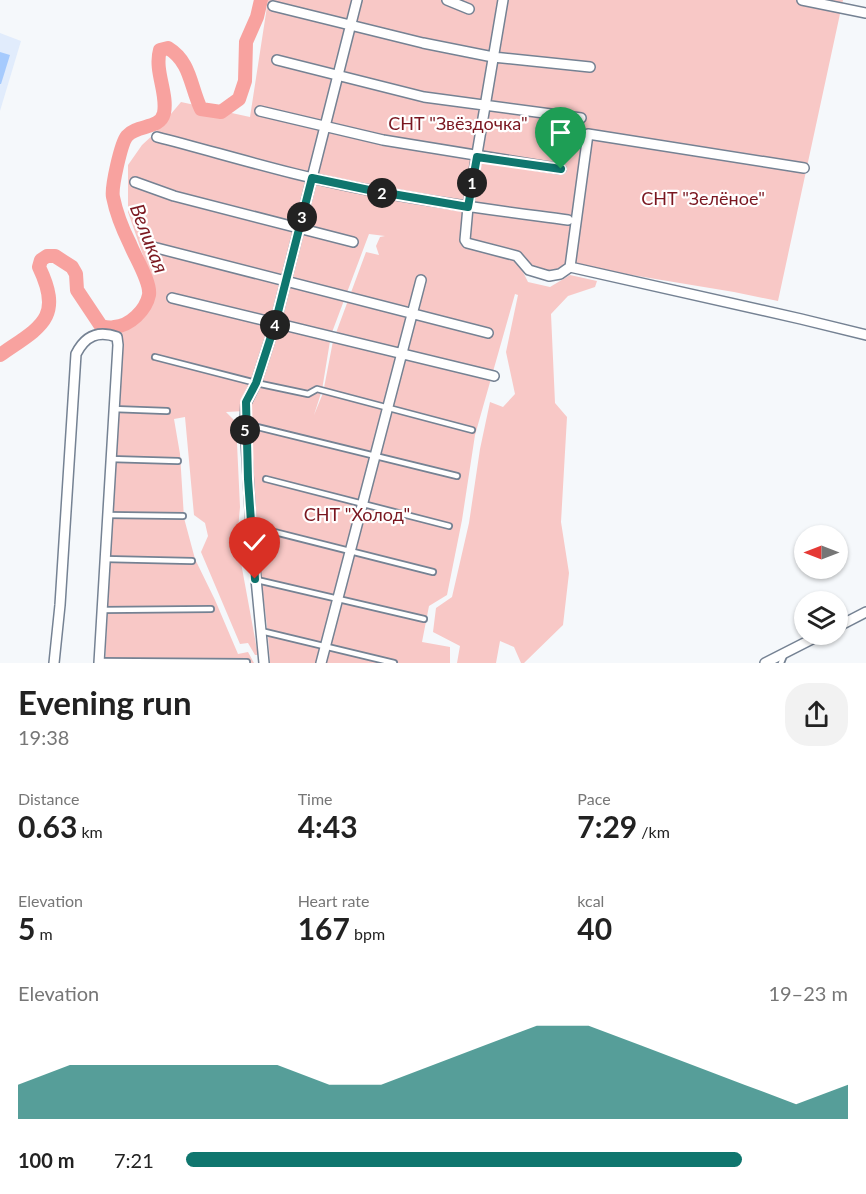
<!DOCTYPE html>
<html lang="en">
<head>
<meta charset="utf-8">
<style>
  body { margin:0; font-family:Lato,sans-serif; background:#f2f2f2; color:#222; height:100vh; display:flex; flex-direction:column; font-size:22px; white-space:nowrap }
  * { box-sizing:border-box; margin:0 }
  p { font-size:20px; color:#767676 }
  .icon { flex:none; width:33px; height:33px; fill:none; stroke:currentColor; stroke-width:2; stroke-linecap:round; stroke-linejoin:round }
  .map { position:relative; height:663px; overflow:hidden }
  .drawer { display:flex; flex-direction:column; background:#fff; flex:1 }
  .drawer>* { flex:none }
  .needle { width:39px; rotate:270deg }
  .controls { position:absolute; left:794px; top:525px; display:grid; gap:12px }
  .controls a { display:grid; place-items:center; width:54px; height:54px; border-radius:50%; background:#fff; box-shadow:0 2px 4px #0004; font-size:30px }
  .pin { position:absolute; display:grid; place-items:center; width:51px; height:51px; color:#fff; margin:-62px -26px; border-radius:50% 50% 50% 0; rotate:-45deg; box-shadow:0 0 6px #0007 }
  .pin .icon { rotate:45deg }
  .km { position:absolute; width:30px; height:30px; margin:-15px; border-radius:50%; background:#222; color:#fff; font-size:16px; line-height:30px; text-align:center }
  .round { display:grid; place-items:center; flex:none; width:63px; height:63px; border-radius:24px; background:#f2f2f2 }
  .summary { display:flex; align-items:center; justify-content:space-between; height:102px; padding:0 18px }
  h1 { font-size:33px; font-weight:700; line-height:45px }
  .metrics { display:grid; grid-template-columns:repeat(3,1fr); gap:9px; height:102px; padding:6px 18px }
  .metrics div { display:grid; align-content:center }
  .metrics b { font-size:30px; font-weight:700 }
  .metrics small { font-size:16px; font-weight:400 }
  .metrics p { font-size:16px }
  .chart { height:168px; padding:12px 18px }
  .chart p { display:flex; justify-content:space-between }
  .chart svg { width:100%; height:108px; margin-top:6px; fill:#0f766e; opacity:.7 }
  ul { padding:0 18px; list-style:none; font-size:20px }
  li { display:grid; grid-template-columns:96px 72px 1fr; align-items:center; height:45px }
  li i { height:15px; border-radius:8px; background:#0f766e }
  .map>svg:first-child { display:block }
  .built { fill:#e1ecfc }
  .green { fill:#f8c8c6; fill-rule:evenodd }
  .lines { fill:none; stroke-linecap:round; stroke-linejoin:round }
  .river { stroke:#f8a29f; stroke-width:14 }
  .building { fill:#a5cafd }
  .lane-casing { stroke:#758293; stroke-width:8 }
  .street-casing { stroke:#758293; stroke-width:12 }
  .lane { stroke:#fff; stroke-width:4.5 }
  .street { stroke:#fff; stroke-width:9 }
  .route-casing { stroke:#fff; stroke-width:12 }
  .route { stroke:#0f766e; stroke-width:8 }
  .labels { text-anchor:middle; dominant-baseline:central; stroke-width:4.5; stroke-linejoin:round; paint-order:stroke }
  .park-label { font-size:18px; fill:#7a1720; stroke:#fff }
  .water-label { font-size:20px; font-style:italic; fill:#7c1921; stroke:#fff }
</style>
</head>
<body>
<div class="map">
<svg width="866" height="663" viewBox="0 0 866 663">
  <rect width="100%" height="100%" fill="#f5f8fb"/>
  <path class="built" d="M0,33l21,8 -21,70z"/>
  <path class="green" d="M268,0h575l-65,301 -44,-9 -169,-28 -13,8 -26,-7 -1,-8 -32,-5 24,8 11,22 22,5 20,-12 27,6 -2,6 -27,9 -17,18 4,89 12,14 -6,105 8,51 -6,52 -39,38h-3l-7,-16 -14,-6 -4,22h-39l3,-17 -27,-14 3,-24 16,-11 17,-74 11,-74 10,-47 13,5 12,-13 -9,-42 12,-57 -3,-1 -40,141 -13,85 -15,75 -18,11 -7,36 28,5v16h-180c-2,-36 -7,-70 -12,-105 -6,-49 -10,-98 -12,-147l-20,1 10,10 4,85 -3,34 21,114h-3l-7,-12 -8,1 -39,-92 7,-16 -3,-13 -11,-8 -9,-98 -11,2 6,35 4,64 11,41 20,41 23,54 10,-2 6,11h-149l16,-313 -1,-16 29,-26 5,-21 -26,-75v-47l14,-20 12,-11 27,-32 69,15zM369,234l16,2 -5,1 -4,9 3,9 -13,-3 -33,89 -10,52 -9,22 8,-25 9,-55z"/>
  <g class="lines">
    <path class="river" d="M0,355c40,-28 64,-36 39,-88l2,-7 6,-4h8l17,11 4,7 1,16 24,36c4,1 9,2 13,1 16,-1 32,-17 35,-32 2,-13 -14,-38 -19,-51 -7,-14 -14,-32 -17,-47 -2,-9 8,-54 14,-61 10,-12 33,-6 37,-23 4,-20 -10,-42 -4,-63l8,-2c23,14 22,38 33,61l20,3 18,-13 6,-18 1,-39 11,-25 4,-17"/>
  </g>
  <path class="building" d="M0,52l10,3 -9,29h-1z"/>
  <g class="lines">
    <g class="lane-casing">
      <path id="lane" d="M155,357l101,26 52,11 9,-5 155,41
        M113,409l54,2
        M245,424l212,52
        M110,459l68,2
        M266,479l183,47
        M107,515l76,1
        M251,526l182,46
        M104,559l88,2
        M257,580l167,39
        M102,610l109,-1
        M261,631l133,32
        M99,661l148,1
        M781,663l4,-10"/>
    </g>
    <g class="street-casing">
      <path id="street" d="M447,0l22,9
        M503,0l-35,207 -3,33 2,3 50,13 12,14 20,6 11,-2 10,-7 231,52 65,16
        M802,0l64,13
        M273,6l150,37 70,14 97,10
        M277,60l147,37 157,21
        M260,111l123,29 178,29
        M157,137c70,18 140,40 212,53 66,13 132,21 199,30
        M135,182l39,14 179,46
        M153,247l335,86
        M570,267l18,-133 216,34
        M172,298l322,78
        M837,627l29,-15
        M54,663l6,-58 16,-251c9,-18 22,-24 41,-17l1,8 -19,318
        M264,663l-13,-137 -6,-102 1,-21 10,-20 19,-59 82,-324
        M321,663l100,-383
        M765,663l57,-29"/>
    </g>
    <use href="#lane" class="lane"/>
    <use href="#street" class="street"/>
  </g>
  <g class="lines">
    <g class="route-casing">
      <path id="route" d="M255,579l-7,-100 -2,-77 10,-19 19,-59 37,-146 57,12 99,17 9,-50 84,12"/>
    </g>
    <use href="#route" class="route"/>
  </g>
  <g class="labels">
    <g class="park-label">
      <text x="458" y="123">СНТ "Звёздочка"</text>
      <text x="703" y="198">СНТ "Зелёное"</text>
      <text x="357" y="514">СНТ "Холод"</text>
    </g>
    <g class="water-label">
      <text transform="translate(150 238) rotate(69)">Великая</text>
    </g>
  </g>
</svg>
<div class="controls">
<a><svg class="needle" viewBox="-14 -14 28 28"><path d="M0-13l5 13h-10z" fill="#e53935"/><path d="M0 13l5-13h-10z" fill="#767676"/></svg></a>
<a><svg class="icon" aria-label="layers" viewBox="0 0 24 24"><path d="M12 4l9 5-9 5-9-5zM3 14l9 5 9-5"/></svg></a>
</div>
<div class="pin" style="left:561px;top:169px;background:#1e9e55"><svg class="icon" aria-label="arrive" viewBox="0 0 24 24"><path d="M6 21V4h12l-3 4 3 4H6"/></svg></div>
<div class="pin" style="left:255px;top:579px;background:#d93025"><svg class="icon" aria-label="check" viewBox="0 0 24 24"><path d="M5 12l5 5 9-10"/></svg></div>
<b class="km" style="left:472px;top:183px">1</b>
<b class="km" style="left:382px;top:193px">2</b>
<b class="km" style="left:302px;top:217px">3</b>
<b class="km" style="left:275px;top:325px">4</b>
<b class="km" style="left:245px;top:430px">5</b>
</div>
<section class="drawer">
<div class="summary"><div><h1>Evening run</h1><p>19:38</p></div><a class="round"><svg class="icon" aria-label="share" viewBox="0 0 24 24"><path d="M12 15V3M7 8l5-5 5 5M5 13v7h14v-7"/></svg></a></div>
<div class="metrics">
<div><p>Distance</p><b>0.63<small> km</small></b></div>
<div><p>Time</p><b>4:43</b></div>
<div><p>Pace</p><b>7:29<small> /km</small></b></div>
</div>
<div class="metrics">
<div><p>Elevation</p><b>5<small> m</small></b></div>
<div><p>Heart rate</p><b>167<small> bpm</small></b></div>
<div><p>kcal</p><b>40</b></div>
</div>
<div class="chart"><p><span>Elevation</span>19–23 m</p>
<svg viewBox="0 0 160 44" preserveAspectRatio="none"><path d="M0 44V30L10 22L20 22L30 22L40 22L50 22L60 30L70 30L80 22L90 14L100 6L110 6L120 14L130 22L140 30L150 38L160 30V44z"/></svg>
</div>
<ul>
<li><b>100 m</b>7:21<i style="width:84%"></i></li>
</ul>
</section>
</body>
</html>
